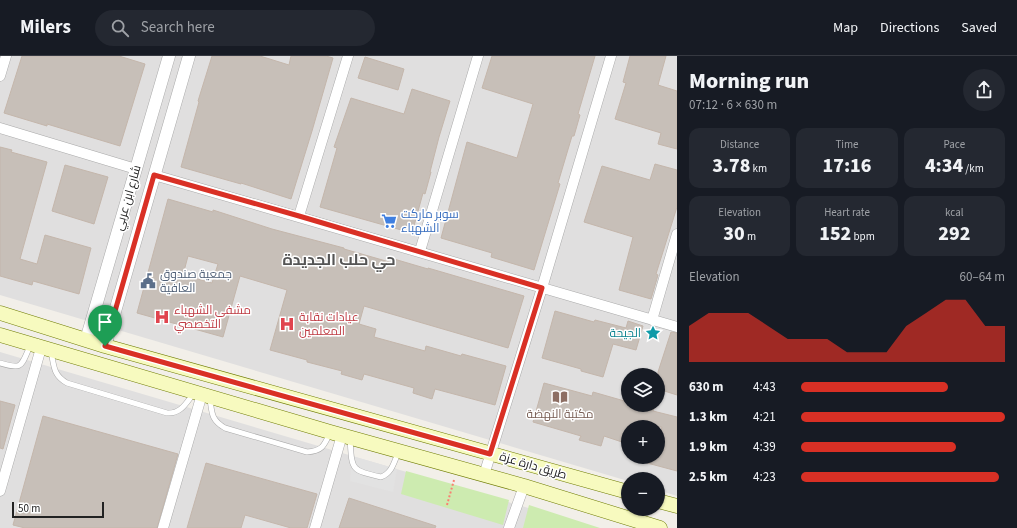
<!DOCTYPE html>
<html lang="en">
<head>
<meta charset="utf-8">
<style>
  body { margin:0; font-family:"Source Sans 3",Cairo,sans-serif; background:#242831; color:#f1f3f6; height:100vh; display:flex; flex-direction:column; font-size:15px; white-space:nowrap }
  * { box-sizing:border-box; margin:0 }
  p { font-size:13px; color:#9ea1a6 }
  .icon { flex:none; width:22px; height:22px; fill:none; stroke:currentColor; stroke-width:2; stroke-linecap:round; stroke-linejoin:round }
  .map { position:relative; flex:1; overflow:hidden }
  .drawer { display:flex; flex-direction:column; background:#171b24; width:340px }
  .drawer>* { flex:none }
  .controls { position:absolute; left:621px; top:312px; display:grid; gap:8px }
  .controls a { display:grid; place-items:center; width:44px; height:44px; border-radius:50%; background:#171b24; box-shadow:0 1px 3px #0004; font-size:20px }
  .scale { position:absolute; left:12px; bottom:10px; width:92px; box-sizing:border-box; padding-left:4px; border:2px solid #222; border-top:0; font-size:11px; line-height:14px; white-space:nowrap; color:#222; -webkit-text-stroke:3px #fff; paint-order:stroke }
  .pin { position:absolute; display:grid; place-items:center; width:34px; height:34px; color:#fff; margin:-41px -17px; border-radius:50% 50% 50% 0; rotate:-45deg; box-shadow:0 0 4px #0007 }
  .pin .icon { rotate:45deg }
  .round { display:grid; place-items:center; flex:none; width:42px; height:42px; border-radius:21px; background:#242831 }
  .headline { display:flex; align-items:center; justify-content:space-between; height:68px; padding:0 12px }
  h1 { font-size:22px; font-weight:800; line-height:30px }
  .figures { display:grid; grid-template-columns:repeat(3,1fr); gap:6px; height:68px; padding:4px 12px }
  .figures div { display:grid; align-content:center; border-radius:10px; background:#242831; text-align:center }
  .figures b { font-size:20px; font-weight:800 }
  .figures small { font-size:11px; font-weight:400 }
  .figures p { font-size:11px }
  .chart { height:112px; padding:8px 12px }
  .chart p { display:flex; justify-content:space-between }
  .chart svg { width:100%; height:72px; margin-top:4px; fill:#d93025; opacity:.7 }
  ul { padding:0 12px; list-style:none; font-size:13px }
  li { display:grid; grid-template-columns:64px 48px 1fr; align-items:center; height:30px }
  li i { height:10px; border-radius:5px; background:#d93025 }
  header { display:flex; align-items:center; gap:24px; box-sizing:border-box; height:56px; padding:0 20px; background:#171b24; border-bottom:1px solid #363941 }
  header strong { font-size:19px }
  nav { display:flex; gap:22px; margin-inline-start:auto; font-size:14px }
  .search { width:280px; height:36px; background:#242831; display:flex; align-items:center; gap:10px; box-sizing:border-box; padding:0 14px; border-radius:22px; color:#9ea1a6; font-size:15px }
  main { display:flex; flex:1; min-height:0 }
  .map>svg:first-child { display:block }
  .residential { fill:#e0dfdf; fill-rule:evenodd }
  .grass { fill:#cdebb0 }
  .parking { fill:#e2e2e2 }
  .building { fill:#c7bfb8; stroke:#c4b6ab; fill-rule:evenodd }
  .lines { fill:none; stroke-linecap:round; stroke-linejoin:round }
  .service-casing { stroke:#a9a9a9; stroke-width:6 }
  .minor-casing { stroke:#a9a9a9; stroke-width:11 }
  .tertiary-casing { stroke:#a9a9a9; stroke-width:13 }
  .secondary-casing { stroke:#707d05; stroke-width:15 }
  .path { stroke:#fa8072; stroke-width:2; stroke-dasharray:2 2; stroke-linecap:butt }
  .service { stroke:#fff; stroke-width:5 }
  .minor { stroke:#fff; stroke-width:10 }
  .tertiary { stroke:#fff; stroke-width:12 }
  .secondary { stroke:#f7fabf; stroke-width:14 }
  .route-casing { stroke:#fff; stroke-width:8 }
  .route { stroke:#d93025; stroke-width:5 }
  .labels { text-anchor:middle; dominant-baseline:central; stroke-width:3; stroke-linejoin:round; paint-order:stroke }
  .street-label { font-size:12px; fill:#222; stroke:#fff }
  .shop-label { font-size:12px; fill:#366cbe; stroke:#fff; text-anchor:start }
  .service-label { font-size:12px; fill:#4e5e75; stroke:#fff; text-anchor:start }
  .health-label { font-size:12px; fill:#be3a42; stroke:#fff; text-anchor:start }
  .culture-label { font-size:12px; fill:#0d838f; stroke:#fff; text-anchor:end }
  .education-label { font-size:12px; fill:#785e54; stroke:#fff }
  .district-label { font-size:16px; font-weight:bold; fill:#555; stroke:#fff }
</style>
</head>
<body>
<header>
<strong>Milers</strong>
<div class="search"><svg class="icon" aria-label="search" viewBox="0 0 24 24"><circle cx="10" cy="10" r="6"/><path d="M15 15l6 6"/></svg>Search here</div>
<nav><a>Map</a><a>Directions</a><a>Saved</a></nav>
</header>
<main>
<div class="map">
<svg width="677" height="472" viewBox="0 0 677 472">
  <rect width="100%" height="100%" fill="#f2efe9"/>
  <path class="residential" d="M0,0h677v440l-19,-6v-11h-30v2l-628,-186zM628,319h30v30h-30zM628,371h30v30h-30z
    M0,296l596,176h-596z"/>
  <path class="grass" d="M406,415l103,29 -6,25 -102,-31z
    M529,449l71,23h-77z"/>
  <path class="parking" d="M352,400l45,13 -4,23 -43,-11z"/>
  <path class="building" d="M22,0h97l26,8 -25,82 -73,-22v2l-43,-13z
    M212,0h48l29,9 2,-9h35l7,2 -21,73 -21,68 -50,-16v1l-60,-17 18,-65 -1,-1z
    M492,0h103l-17,58 2,1 -6,21h-2l-14,47 2,1 -26,86 -43,-13 1,-4 -51,-15 26,-96 50,16 16,-54 -51,-16z
    M630,0h36l-8,29 19,6v58l-19,-5 3,-11 -46,-14 11,-36 -3,-1z
    M365,1l39,12 -6,21 -40,-12z
    M412,33l38,12 -11,36 -9,35h1l-6,22 -2,-1 -11,40 -92,-26 17,-59 -3,-1 17,-49 53,16z
    M0,91l12,3 -1,2 36,10 -27,97 17,5 8,-29 46,13 -12,46 -46,-13 -1,4 -32,-9z
    M655,108l22,6v37l-21,67 2,1 -7,24 -32,-9 14,-53 -49,-15 18,-56 48,14z
    M65,109l43,12 -14,47 -42,-13z
    M168,143l45,13v-2l59,19 72,19v1l49,14 1,-4 34,10v-1l96,28 -16,52 -144,-42 -5,18 17,5 -2,8 51,14 1,-5 35,10 1,-2 44,12 -11,39 -60,-16 -3,10 -19,-6 1,-5 -50,-14 -2,6 -21,-6 1,-3 -35,-9v-2l-37,-10 17,-60 -47,-14 -17,61 -86,-24zM188,200l30,8 -6,19 -29,-8z
    M555,255l39,11 1,-2 31,8 2,-7 15,5 -7,24 -23,-6 -10,33 -22,-6v-2l-39,-11z
    M671,276l6,1v62l-19,-6v-17z
    M544,327l48,13 1,-4 35,10v3h27l-2,6 24,6v54l-41,-11 1,-3h21v-16l4,-14h-34v17l-24,-8 -3,10 -22,-6 2,-4 -48,-14z
    M0,345l15,4 -12,44 -3,-1z
    M43,360l135,38 -21,74h-132l-12,-3z
    M206,407l111,31 -10,34h-16l-46,-13 -4,13h-54z
    M349,442l87,28 -1,2h-96z"/>
  <g class="lines">
    <g class="service-casing">
      <path id="service" d="M51,295c3,15 2,24 16,32l100,30c14,1 19,-10 27,-20
        M0,307c23,7 21,3 30,-17
        M210,343c2,14 1,21 15,29l82,24c15,-1 17,-6 23,-19
        M350,382c2,32 0,32 31,39 11,-4 13,-15 17,-24"/>
    </g>
    <g class="minor-casing">
      <path id="minor" d="M0,20l6,-20
        M0,72l136,41
        M154,119l523,152
        M299,160l49,-160
        M420,195l58,-195
        M652,264l25,-86
        M484,419l58,-187 69,-232
        M0,435l41,-143
        M163,472l39,-134
        M315,472l27,-93
        M509,472l15,-42"/>
    </g>
    <g class="tertiary-casing">
      <path id="tertiary" d="M86,284l83,-284
        M105,290l84,-290"/>
    </g>
    <g class="secondary-casing">
      <path id="secondary" d="M0,257l105,33 523,146
        M0,279l330,97 194,54 136,42
        M658,445l19,5"/>
    </g>
    <path class="path" d="M447,449l7,-25"/>
    <use href="#service" class="service"/>
    <use href="#minor" class="minor"/>
    <use href="#tertiary" class="tertiary"/>
    <use href="#secondary" class="secondary"/>
  </g>
  <g class="lines">
    <g class="route-casing">
      <path id="route" d="M154,119l145,41 243,72 -52,166 -385,-108z"/>
    </g>
    <use href="#route" class="route"/>
  </g>
  <defs>
    <g id="supermarket-bare" transform="scale(1.2)"><path d="M-6-5.5h2.5l.6 2H6L4.5 2H-2.5L-4.4-4H-6ZM-1.5 3.2a1.3 1.3 0 1 0 .1 0ZM3 3.2a1.3 1.3 0 1 0 .1 0Z" fill="#3f7fe0" stroke="#fff" stroke-width="2.5" paint-order="stroke"/></g>
    <g id="civic-bare" transform="scale(1.2)"><path d="M-.6-6.5H3V-4.5H.6V-3L4-1V1h2V6H-6V1h2V-1L-.6-3ZM-1.2 2.5V6h2.4V2.5Z" fill="#5c6f8a" stroke="#fff" stroke-width="2.5" paint-order="stroke"/></g>
    <g id="hospital-bare" transform="scale(1.2)"><path d="M-5-5h3v3.5h4V-5h3V5h-3V1.5h-4V5h-3Z" fill="#e0444e" stroke="#fff" stroke-width="2.5" paint-order="stroke"/></g>
    <g id="sight-bare" transform="scale(1.2)"><path d="M0-6L1.8-2.2L6-1.7L2.9 1.2L3.7 5.4L0 3.3L-3.7 5.4L-2.9 1.2L-6-1.7L-1.8-2.2Z" fill="#0f9aa8" stroke="#fff" stroke-width="2.5" paint-order="stroke"/></g>
    <g id="library-bare" transform="scale(1.2)"><path d="M-6-4Q-3-5.5-.7-3.5V5Q-3 3-6 4ZM6-4Q3-5.5 .7-3.5V5Q3 3 6 4Z" fill="#8d6e63" stroke="#fff" stroke-width="2.5" paint-order="stroke"/></g>
  </defs>
  <g fill-rule="evenodd">
    <use href="#supermarket-bare" x="389" y="165"/>
    <use href="#civic-bare" x="148" y="225"/>
    <use href="#hospital-bare" x="162" y="261"/>
    <use href="#hospital-bare" x="287" y="268"/>
    <use href="#sight-bare" x="653" y="277"/>
    <use href="#library-bare" x="560" y="341"/>
  </g>
  <g class="labels">
    <g class="street-label">
      <text transform="translate(128 142) rotate(-74)">شارع ابن عربي</text>
      <text transform="translate(533 410) rotate(16)">طريق دارة عزة</text>
    </g>
    <g class="shop-label">
      <text x="401" y="158">سوبر ماركت<tspan x="401" dy="14">الشهباء</tspan></text>
    </g>
    <g class="service-label">
      <text x="160" y="218">جمعية صندوق<tspan x="160" dy="14">العافية</tspan></text>
    </g>
    <g class="health-label">
      <text x="174" y="254">مشفى الشهباء<tspan x="174" dy="14">التخصصي</tspan></text>
      <text x="299" y="261">عيادات نقابة<tspan x="299" dy="14">المعلمين</tspan></text>
    </g>
    <g class="culture-label">
      <text x="641" y="277">الجيحة</text>
    </g>
    <g class="education-label">
      <text x="560" y="358">مكتبة النهضة</text>
    </g>
    <g class="district-label">
      <text x="339" y="204">حي حلب الجديدة</text>
    </g>
  </g>
</svg>
<div class="controls">
<a><svg class="icon" aria-label="layers" viewBox="0 0 24 24"><path d="M12 4l9 5-9 5-9-5zM3 14l9 5 9-5"/></svg></a>
<a>+</a>
<a>−</a>
</div>
<div class="scale">50 m</div>
<div class="pin" style="left:105px;top:290px;background:#1e9e55"><svg class="icon" aria-label="arrive" viewBox="0 0 24 24"><path d="M6 21V4h12l-3 4 3 4H6"/></svg></div>
</div>
<section class="drawer">
<div class="headline"><div><h1>Morning run</h1><p>07:12 · 6 × 630 m</p></div><a class="round"><svg class="icon" aria-label="share" viewBox="0 0 24 24"><path d="M12 15V3M7 8l5-5 5 5M5 13v7h14v-7"/></svg></a></div>
<div class="figures">
<div><p>Distance</p><b>3.78<small> km</small></b></div>
<div><p>Time</p><b>17:16</b></div>
<div><p>Pace</p><b>4:34<small> /km</small></b></div>
</div>
<div class="figures">
<div><p>Elevation</p><b>30<small> m</small></b></div>
<div><p>Heart rate</p><b>152<small> bpm</small></b></div>
<div><p>kcal</p><b>292</b></div>
</div>
<div class="chart"><p><span>Elevation</span>60–64 m</p>
<svg viewBox="0 0 160 44" preserveAspectRatio="none"><path d="M0 44V22L10 14L20 14L30 14L40 22L50 30L60 30L70 30L80 38L90 38L100 38L110 22L120 14L130 6L140 6L150 22L160 22V44z"/></svg>
</div>
<ul>
<li><b>630 m</b>4:43<i style="width:72%"></i></li>
<li><b>1.3 km</b>4:21<i style="width:100%"></i></li>
<li><b>1.9 km</b>4:39<i style="width:76%"></i></li>
<li><b>2.5 km</b>4:23<i style="width:97%"></i></li>
</ul>
</section>
</main>
</body>
</html>
